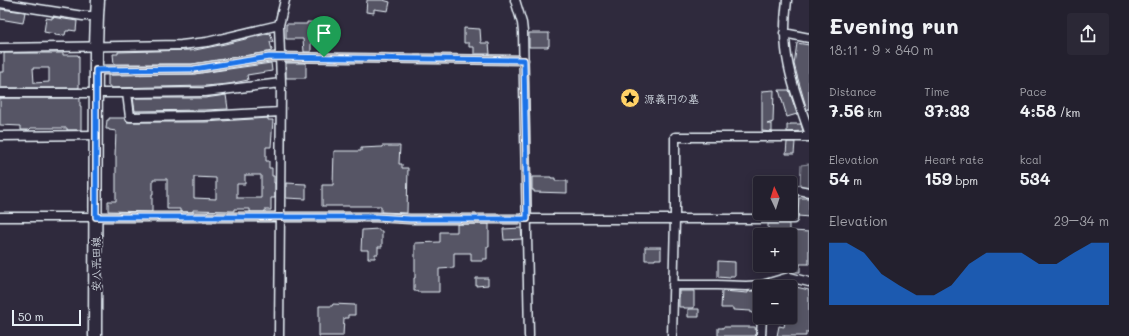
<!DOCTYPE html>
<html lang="en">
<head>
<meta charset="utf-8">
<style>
  body { margin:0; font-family:Mali,"Klee One",sans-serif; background:#2b2836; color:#f1f3f6; height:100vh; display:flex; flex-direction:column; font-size:15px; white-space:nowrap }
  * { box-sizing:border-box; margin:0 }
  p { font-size:13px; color:#a3a3aa }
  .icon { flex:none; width:22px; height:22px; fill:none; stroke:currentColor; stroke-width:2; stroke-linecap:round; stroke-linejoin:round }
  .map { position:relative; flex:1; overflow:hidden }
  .panel { display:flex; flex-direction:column; background:#23202e; width:320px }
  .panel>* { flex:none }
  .needle { width:26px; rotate:356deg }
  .controls { position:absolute; left:753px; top:176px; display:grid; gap:8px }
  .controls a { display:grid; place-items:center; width:44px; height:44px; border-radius:4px; background:#23202e; box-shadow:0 2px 10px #0003,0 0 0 1px #403e4a; font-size:20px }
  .scale { position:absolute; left:12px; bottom:10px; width:69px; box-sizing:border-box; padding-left:4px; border:2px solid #e8f1f8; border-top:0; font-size:11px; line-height:14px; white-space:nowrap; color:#e8f1f8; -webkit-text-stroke:3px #2f2a3d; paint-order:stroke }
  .pin { position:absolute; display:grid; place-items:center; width:34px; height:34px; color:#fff; margin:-41px -17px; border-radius:50% 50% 50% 0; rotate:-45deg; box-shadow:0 0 4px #0007 }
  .pin .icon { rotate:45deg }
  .round { display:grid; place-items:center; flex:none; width:42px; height:42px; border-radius:4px; background:#2b2836 }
  .overview { display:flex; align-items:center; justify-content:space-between; height:68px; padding:0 20px }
  h1 { font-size:22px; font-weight:800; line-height:30px }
  .figures { display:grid; grid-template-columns:repeat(3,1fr); gap:6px; height:68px; padding:4px 20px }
  .figures div { display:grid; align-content:center }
  .figures b { font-size:17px; font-weight:800 }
  .figures small { font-size:11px; font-weight:400 }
  .figures p { font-size:11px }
  .chart { height:112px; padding:8px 20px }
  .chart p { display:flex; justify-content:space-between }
  .chart svg { width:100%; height:72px; margin-top:4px; fill:#1a73e8; opacity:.7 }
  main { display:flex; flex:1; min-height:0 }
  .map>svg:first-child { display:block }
  .green { fill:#464455; stroke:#979aa6 }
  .building { fill:#575565; stroke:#e8f1f8; fill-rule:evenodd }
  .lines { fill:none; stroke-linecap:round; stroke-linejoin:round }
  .minor-casing { stroke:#e8f1f8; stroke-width:11 }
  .secondary-casing { stroke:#e8f1f8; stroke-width:15 }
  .minor { stroke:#2f2a3d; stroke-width:8 }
  .secondary { stroke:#2f2a3d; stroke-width:12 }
  .route-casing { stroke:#fff; stroke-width:8 }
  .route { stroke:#1a73e8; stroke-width:5 }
  .labels { text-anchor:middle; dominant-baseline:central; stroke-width:4; stroke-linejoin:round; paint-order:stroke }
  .poi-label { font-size:11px; fill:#e8f1f8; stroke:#2f2a3d; text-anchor:start }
  .street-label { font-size:11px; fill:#e8f1f8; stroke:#2f2a3d }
</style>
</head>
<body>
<main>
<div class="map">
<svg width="809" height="336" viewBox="0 0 809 336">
  <rect width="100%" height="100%" fill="#2f2a3d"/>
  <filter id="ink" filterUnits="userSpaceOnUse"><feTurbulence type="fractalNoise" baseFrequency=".025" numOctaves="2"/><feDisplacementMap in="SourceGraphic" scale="8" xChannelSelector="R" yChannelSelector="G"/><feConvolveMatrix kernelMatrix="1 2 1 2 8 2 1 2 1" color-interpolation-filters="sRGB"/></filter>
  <g filter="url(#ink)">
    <path class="green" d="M809,164v25l-9,-2 1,-22z"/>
    <path class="building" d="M367,0h16l7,2 -2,9 -14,-2v4l-8,-1z
      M0,9l25,3 -2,11 -23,-4z
      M52,17l25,4 -1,10 -7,-1v1h-3l-1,4h-3v1l-7,-1v-1l-11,-2 2,-14 6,1z
      M307,22l28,1v11l-23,-1v3h-1v16h-7l-1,-13h-17v-15h21z
      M464,28l16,1 1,14h8l1,11h-16v-7h-5v-4h-5z
      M270,33l3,9h-3l2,8 -3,2 -76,12h-79l-1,-10h5v-2l72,-2v1l35,-7z
      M529,33h20v13h-1v1h-19z
      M797,43l12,2v64l-2,1 -9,-31 -4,-15z
      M4,53h59v2h15v1h1v32h-79v-16h4zM33,68h16v14l-15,1z
      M271,63l1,8 -25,4 1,5 -19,4 -24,2 -95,2v-2h-2v-11l86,-1z
      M286,63h20v15h-20z
      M774,90l-1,32 -6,2h5v8l-10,-1v-40z
      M779,90h10l8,24 -10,3z
      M226,95l2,14 -23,1 -70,1 -2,-13h72z
      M0,98h80v8h1v24h-14v-2h-36l-2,2h-8v-4l-21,-1z
      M109,118h16l2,4h78l63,-4v2h5l-2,27h-5v14h3v7h3v8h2v7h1v15h-4v12h-6v2h-15v-3h-16v2l-41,-1v2h-13v-3h-13v-30h-14v15h-1v18l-44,-1v-10h8v-45h-1l1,-25 -7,-1v-1h-3l1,-9h2zM245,175h16v23h-24v-14h8zM194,177l22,1v21l-22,-1z
      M790,124h11l2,7 -16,1v-7h3z
      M787,142h8l-1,12h-8z
      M382,146h18l-1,18h3v4h6l-1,45 -26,-1v-6h-59v-21h11l1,-34h27v-3l21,-1z
      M532,177h19v1h4v3h12v12l-33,-1v-2h-2z
      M286,183l20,1v15l-20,-1z
      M799,198h10v19l-11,-1z
      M457,224h32v23h-2v12h-4v2h-12v-8h-17v15l-15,1v23h-22v-1h-3v-13h1v-35l25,-1v-10h17z
      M768,224h21v10h-21z
      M521,228l1,11 -18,1 -1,-11z
      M379,229v2h3v16h-4v7h-3v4h-7v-8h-7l1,-20z
      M793,231l16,1v32h-9v8h-8z
      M645,247h16v12h-6v1h-10z
      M718,261l17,1v14h-5v2l-12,-1z
      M476,278h12v7l-12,1z
      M792,286l17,4v42h-3v4h-29l2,-10 5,1 2,-10h4l4,-20 -4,-1z
      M679,291h15v17h-10v-1h-5z
      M722,291l26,2v-2h11l1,21 -9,1v-2l-18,-1v-2h-12z
      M333,304l22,1v10h-7v3h-4l-1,18h-24v-30h13z
      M688,309h11v8h-11z
      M723,327h32l1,9h-38v-8h5z"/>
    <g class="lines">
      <g class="minor-casing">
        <path id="minor" d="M515,0l7,23 1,9 6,304
          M787,0c-2,16 -3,33 -1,49 3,29 14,56 23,83
          M0,3l83,13h14
          M784,33l25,5
          M0,48l181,-3 26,-3 72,-17
          M96,70l97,-1 76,-12 255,3
          M0,93h127l78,-1 76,-9
          M127,93l3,24 75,-1 75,-4
          M0,136l96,-1
          M0,217h376l34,2h383v-30l16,3
          M673,285h44l29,1 16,-1 27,-8 20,5
          M279,336l2,-253 -2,-58 6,-25
          M672,336l3,-116v-83h134
          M761,336l1,-19"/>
      </g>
      <g class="secondary-casing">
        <path id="secondary" d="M95,336l1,-290 1,-30 1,-16"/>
      </g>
      <use href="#minor" class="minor"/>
      <use href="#secondary" class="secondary"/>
    </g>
  </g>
  <g class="lines" filter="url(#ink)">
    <g class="route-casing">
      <path id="route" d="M269,57l255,3 3,159h-117l-34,-2h-280v-147l98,-1z"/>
    </g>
    <use href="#route" class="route"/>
  </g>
  <defs>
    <g id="sight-disc" transform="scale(1)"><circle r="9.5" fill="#ffd166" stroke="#2f2a3d"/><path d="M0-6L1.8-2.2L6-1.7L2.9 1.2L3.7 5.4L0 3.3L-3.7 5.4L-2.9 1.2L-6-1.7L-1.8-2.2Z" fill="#111"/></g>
  </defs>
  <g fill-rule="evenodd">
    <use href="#sight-disc" x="630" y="98"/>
  </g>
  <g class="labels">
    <g class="poi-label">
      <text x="644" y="98">源義円の墓</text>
    </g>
    <g class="street-label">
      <text transform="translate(95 264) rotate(-90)">安八平田線</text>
    </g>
  </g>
</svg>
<div class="controls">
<a><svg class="needle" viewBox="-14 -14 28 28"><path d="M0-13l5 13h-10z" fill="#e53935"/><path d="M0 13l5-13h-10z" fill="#a3a3aa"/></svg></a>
<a>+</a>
<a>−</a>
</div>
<div class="scale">50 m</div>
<div class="pin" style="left:324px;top:57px;background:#1e9e55"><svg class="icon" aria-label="arrive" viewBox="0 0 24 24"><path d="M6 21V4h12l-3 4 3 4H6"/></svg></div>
</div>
<section class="panel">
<div class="overview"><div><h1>Evening run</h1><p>18:11 · 9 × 840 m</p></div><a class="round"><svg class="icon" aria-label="share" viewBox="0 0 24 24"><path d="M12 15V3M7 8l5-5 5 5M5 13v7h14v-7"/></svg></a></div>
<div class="figures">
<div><p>Distance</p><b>7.56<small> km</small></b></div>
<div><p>Time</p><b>37:33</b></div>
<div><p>Pace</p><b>4:58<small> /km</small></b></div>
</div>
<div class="figures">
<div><p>Elevation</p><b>54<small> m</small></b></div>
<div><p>Heart rate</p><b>159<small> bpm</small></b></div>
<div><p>kcal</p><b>534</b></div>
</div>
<div class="chart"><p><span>Elevation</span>29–34 m</p>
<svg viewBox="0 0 160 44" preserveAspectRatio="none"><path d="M0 44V6L10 6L20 12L30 25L40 32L50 38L60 38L70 32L80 19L90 12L100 12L110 12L120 19L130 19L140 12L150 6L160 6V44z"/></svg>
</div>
</section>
</main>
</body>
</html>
